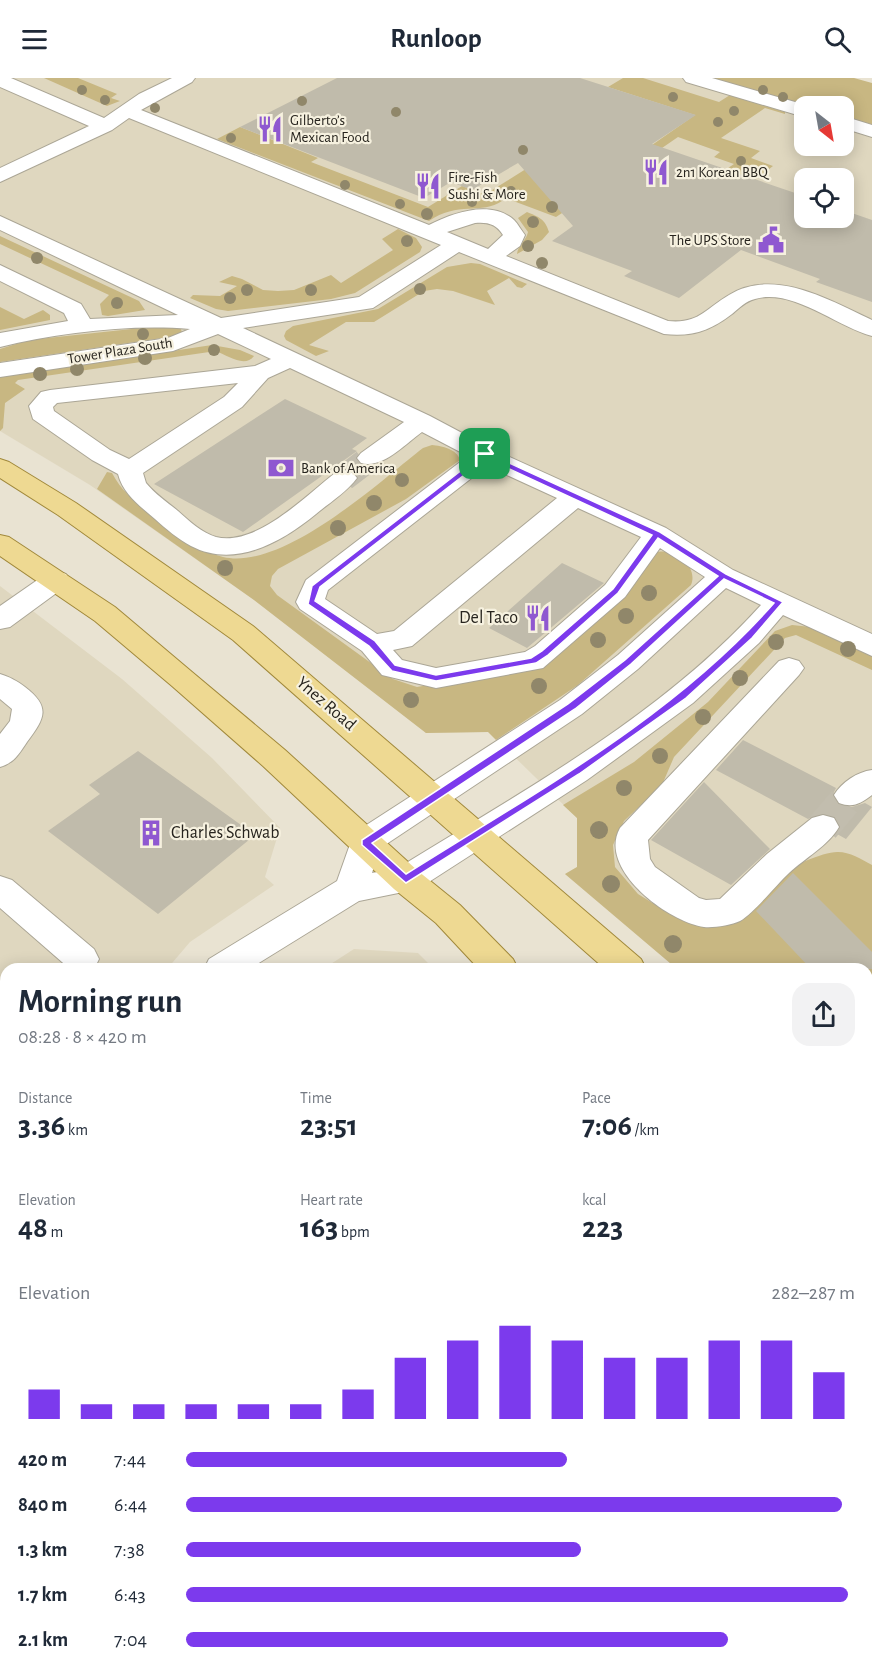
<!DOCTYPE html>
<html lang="en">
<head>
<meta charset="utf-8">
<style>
  body { margin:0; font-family:"Alegreya Sans",sans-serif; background:#f2f2f3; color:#1f2937; height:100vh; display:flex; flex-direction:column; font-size:22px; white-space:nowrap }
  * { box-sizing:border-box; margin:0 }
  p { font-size:20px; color:#747a83 }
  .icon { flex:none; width:33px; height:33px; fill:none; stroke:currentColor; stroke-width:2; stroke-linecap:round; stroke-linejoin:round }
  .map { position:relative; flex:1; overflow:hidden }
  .details { position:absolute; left:0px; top:885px; width:873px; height:711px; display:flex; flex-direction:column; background:#fff; border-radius:18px 18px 0 0; box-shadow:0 3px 15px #0003 }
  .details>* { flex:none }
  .needle { width:39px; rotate:149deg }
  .controls { position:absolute; left:794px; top:18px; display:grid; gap:12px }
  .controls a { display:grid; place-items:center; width:60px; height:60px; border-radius:12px; background:#fff; box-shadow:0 3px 15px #0003; font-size:30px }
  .pin { position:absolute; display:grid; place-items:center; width:51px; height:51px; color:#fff; margin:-26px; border-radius:12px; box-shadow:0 3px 9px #0006 }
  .round { display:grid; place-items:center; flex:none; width:63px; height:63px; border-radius:18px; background:#f2f2f3 }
  .summary { display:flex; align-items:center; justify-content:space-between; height:102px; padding:0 18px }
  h1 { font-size:33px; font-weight:700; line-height:45px }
  .figures { display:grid; grid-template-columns:repeat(3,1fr); gap:9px; height:102px; padding:6px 18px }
  .figures div { display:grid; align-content:center }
  .figures b { font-size:30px; font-weight:700 }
  .figures small { font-size:16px; font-weight:400 }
  .figures p { font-size:16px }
  .chart { height:168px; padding:12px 18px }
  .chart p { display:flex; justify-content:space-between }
  .chart svg { width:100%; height:108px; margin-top:6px; stroke:#7c3aed; stroke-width:6 }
  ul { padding:0 18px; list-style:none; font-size:20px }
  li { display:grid; grid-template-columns:96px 72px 1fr; align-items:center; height:45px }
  li i { height:15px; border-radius:8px; background:#7c3aed }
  header { display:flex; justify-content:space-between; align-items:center; height:78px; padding:0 18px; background:#fff; font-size:27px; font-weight:700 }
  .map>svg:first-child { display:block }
  .built { fill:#dfd7bf; fill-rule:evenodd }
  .green { fill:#c8b782 }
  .building { fill:#c0bbab }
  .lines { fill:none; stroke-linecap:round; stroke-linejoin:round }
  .minor-tunnel-far1 { stroke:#c2bdae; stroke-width:26; stroke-dasharray:26 13; stroke-linecap:butt }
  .minor-tunnel { stroke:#c2bdae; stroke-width:33; stroke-dasharray:33 16; stroke-linecap:butt }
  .minor-casing { stroke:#aba696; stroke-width:2 }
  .major-casing { stroke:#a1893b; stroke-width:2 }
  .minor { fill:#fff; fill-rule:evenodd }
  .major { fill:#eed992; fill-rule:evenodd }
  .tree { fill:#90876a }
  .route { fill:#7c3aed; stroke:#fff; stroke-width:1.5; fill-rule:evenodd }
  .labels { text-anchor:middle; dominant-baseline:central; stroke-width:4.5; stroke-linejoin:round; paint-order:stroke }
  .far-poi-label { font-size:15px; fill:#27241e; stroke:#f6f1df; text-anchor:start }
  .far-street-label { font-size:15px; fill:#27241e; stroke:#f6f1df }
  .poi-label { font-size:18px; fill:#27241e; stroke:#f6f1df; text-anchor:end }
  .street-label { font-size:18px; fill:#27241e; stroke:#f6f1df }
</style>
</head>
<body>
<header><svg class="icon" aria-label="menu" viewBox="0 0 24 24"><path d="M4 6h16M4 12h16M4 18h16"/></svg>Runloop<svg class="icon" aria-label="search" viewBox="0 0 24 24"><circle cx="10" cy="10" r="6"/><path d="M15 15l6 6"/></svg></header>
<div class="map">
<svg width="872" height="1596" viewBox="0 0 872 1596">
  <rect width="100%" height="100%" fill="#e9e3d2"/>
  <path class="built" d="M0,0h779l93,27v929l-5,-65h-190l-112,-95 12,-7v-49l-88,-86 -63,1 -172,-133 -164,-115 -90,-54zM804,28h39v40h-39zM804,100h39v40h-39z
    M0,508l122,93 90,79 68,70 -15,49 9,8 -84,57 -23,27h-161v115l-6,2z
    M354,871l64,4 16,16h-111z
    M0,1019l6,8v563h861v-265l5,4v267h-872z"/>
  <path class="green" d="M44,0h34l39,16 -6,4 9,3 -13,5z
    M623,0h20l76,24 11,-7 55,17v2l-20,-6 -44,30 39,13 -9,7 22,8 -18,14 -30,-10 9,-6 -20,-7 6,-5 -42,-15 -16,11 -10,-3 43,-30 -87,-28z
    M713,0h141l18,5v43l-29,-9v-11h-35z
    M240,49l78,31 -7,4 117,45 34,-21 40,15c-20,14 -45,0 -73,20l-212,-82z
    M529,89l68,23 -41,27 -67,-25z
    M527,134c12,5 18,7 22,20l-7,8 -25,14c1,-9 9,-13 11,-22l-10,-14z
    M398,151l18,9 6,9 -2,5 -65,41 -24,6 -103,12 -12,-2 -26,-11 3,-3 27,1 17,-10 -18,-4 13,-6 10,3 21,11 15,1 16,-1 37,-15 10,8 52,-33 -11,-11z
    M0,158l139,65 6,9 -37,6 -6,-1 -2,-11 9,-9 -109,-51z
    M471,185l9,1 47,20 -5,4 -5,-1 -8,-9 -22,13 8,14 -42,-14 -16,-2 -13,2 -50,31h-28l-37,23 20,6 -13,5 -30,-16 -2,-4 2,-5 7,-5 85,-17 69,-42z
    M0,229l24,12 19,-9 7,5v5l-50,10z
    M169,247l11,2 2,5 -13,5 -169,25v-13l29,-9z
    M212,267l28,5 14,6c-9,12 -26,0 -38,-5l-198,29 -3,3 10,6 -20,14 -2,25 -3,3v-54z
    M432,367c10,1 25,4 28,15l-54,39 -128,70 -6,7 -2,10 7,9 116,84 24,8 109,-20 129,-114c18,-7 44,13 36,32l-113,100 -82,55 -8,-8 -62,1 -172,-133 -157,-111 10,-17 5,1c14,27 37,37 61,54 16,10 32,26 50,30 60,14 156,-75 200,-109z
    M792,547l19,2 61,25v18l-76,-35 -11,3 -111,119 -12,28 -38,36 -11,24 2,22 23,27 34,21 22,7c29,-16 115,-71 144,-70 12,0 23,7 34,13v266l-5,-4v-158h-190l-112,-95 12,-7v-49l-14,-13 71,-43 74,-60 67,-71z"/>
  <path class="building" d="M337,0h243l116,37 -44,29 152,52v22h39v-8l29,10v82l-56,-20 4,-3 -79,-29 -62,48 -55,-22 8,-5 -80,-30 21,-15 -55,-63 -46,27 -21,-8 -27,16 -184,-71z
    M285,321l82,39 -15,11 5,2 -114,81 -89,-48z
    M562,485l42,20 -77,65 -38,-20z
    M743,662l93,48 -4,8 6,9 14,2 13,-4 7,4 -26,32 -9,-5 4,-8 -6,-10 -13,-3 -14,6 -92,-49z
    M138,673l117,84 -97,79 -110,-83 52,-37 -11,-9z
    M704,704l66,67 -39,36 -80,-45z
    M793,795l79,79v17h-61l-55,-58z"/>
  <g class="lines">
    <path class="minor-tunnel-far1" d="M344,400l26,-20"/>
    <path class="minor-tunnel" d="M823,749l27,-32"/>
    <g class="minor-casing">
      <path id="minor" d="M0,0h11l93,40 35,-24 33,-16h23l-3,4 -51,28 288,115c23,-12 62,-26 85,-5 4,4 7,10 11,15l-5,11 -14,10 162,65c31,3 37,-12 61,-26 45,-28 102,6 143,25v16c-35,-9 -79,-48 -117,-37 -9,2 -16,9 -23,15 -22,17 -40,23 -68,20l-205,-82 -86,56 -130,20 187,88 64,34 172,78 67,42 139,64v22l-89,-41 -24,28 -66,60 -106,77 -169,109 -59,12 -110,68h-45l5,-10 128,-78 17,-48 206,-133 58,-45 87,-78 -45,-29 -35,49 -82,71 -107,20 -54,-13 -20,-24 -62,-42 -4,-7 10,-22 162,-124 -46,-24c-17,12 -39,37 -61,31l-4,-5 4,-5 43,-31 -114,-54 -22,10 -26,29 -99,66 3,10c9,11 21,19 32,28 10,9 24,22 38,26 40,10 91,-42 119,-64l9,-3 9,3 4,5c-10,14 -28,25 -41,36 -34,28 -81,55 -125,32 -13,-7 -25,-17 -36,-27 -15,-13 -32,-25 -37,-45l-26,-14 -59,-41 -4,-13 12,-14 9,-2 205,-24 16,-7 -53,-25 -45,17 -173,26v-14l168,-25 22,-9c-60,-5 -132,4 -190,18v-14l68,-12 -4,-8 -64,-32v-16l81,39 9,15 88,-4 -178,-85v-14l221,102 138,-21 82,-52 -312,-127 -17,12 -112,52v-14l89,-42 -89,-39zM475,145c13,-1 21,1 28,12l-15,14 -41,-17zM238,305l-14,14 -95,62 -19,-9 -56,-39 -1,-4 4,-4zM487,388l70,32 -163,133 -17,3 -52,-35 3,-9zM578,430l63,29 -36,48 -70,61 -10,6 -89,16 -34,-8 -9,-10 19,-4zM726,510l35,17c-100,111 -237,185 -363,263l-26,5 7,-24 203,-135 56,-45z
        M683,0h29l97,28h-5v11l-118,-35z
        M843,38l29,9v12l-29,-9z
        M56,493l10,3 4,6 -4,6 -56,41 -10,2v-23l46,-32z
        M789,580l10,3 5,7 -5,7 -151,165 2,19 5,8 44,31 7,2 14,-1 47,-45 45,-36 11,-3 11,3 5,9c-11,19 -34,31 -50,46 -13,12 -35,40 -49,48 -9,4 -26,7 -36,6 -36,-5 -107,-58 -84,-99l159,-167z
        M0,596c10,3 17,7 25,13 26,20 20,31 2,55 -8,12 -13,21 -27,25v-33l10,-13 2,-12 -12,-10z
        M872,692v25c-12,9 -19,13 -33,8l-5,-8c8,-13 23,-23 38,-25z
        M0,798l12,4 82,69 5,10 -5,10h-24l-70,-61z
        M6,1005v34l-6,2v-34z
        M0,1072l6,2v39l-6,-2z
        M146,1590h48l1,6h-48z
        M366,1590h52l-3,6h-52z"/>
    </g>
    <g class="major-casing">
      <path id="major" d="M0,381l9,3 67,41 177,123 388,333 5,10h-41l-372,-329 -175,-125 -58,-37z
        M0,457l9,2 106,70 77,65 93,78 133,121 42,34 53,54 5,10h-39l-43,-46 -42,-34 -131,-123 -91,-80 -77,-65 -95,-65z
        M867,1082l5,1v38l-5,-2z
        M867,1242l5,2v42l-5,-2z"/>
    </g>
    <use href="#minor" class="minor"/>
    <use href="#major" class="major"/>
  </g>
  <g class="tree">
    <circle cx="82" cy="12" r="5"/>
    <circle cx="763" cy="12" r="5"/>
    <circle cx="673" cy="19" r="5"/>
    <circle cx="783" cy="19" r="5"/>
    <circle cx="105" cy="22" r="5"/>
    <circle cx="302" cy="23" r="5"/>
    <circle cx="155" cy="30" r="5"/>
    <circle cx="734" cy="33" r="5"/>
    <circle cx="396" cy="34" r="5"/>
    <circle cx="718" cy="44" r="5"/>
    <circle cx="231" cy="60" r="5"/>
    <circle cx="523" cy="72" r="5"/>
    <circle cx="741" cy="83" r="5"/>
    <circle cx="345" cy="107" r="5"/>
    <circle cx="511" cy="113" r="5"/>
    <circle cx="472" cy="124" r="5"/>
    <circle cx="400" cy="126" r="5"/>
    <circle cx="552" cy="129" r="6"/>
    <circle cx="427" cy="136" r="6"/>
    <circle cx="533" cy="144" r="6"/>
    <circle cx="407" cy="163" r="6"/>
    <circle cx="528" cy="168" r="6"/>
    <circle cx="37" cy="180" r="6"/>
    <circle cx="542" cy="185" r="6"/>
    <circle cx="420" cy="211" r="6"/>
    <circle cx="247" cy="212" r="6"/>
    <circle cx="311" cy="212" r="6"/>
    <circle cx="230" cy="220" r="6"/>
    <circle cx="117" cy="225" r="6"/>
    <circle cx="143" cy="256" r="6"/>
    <circle cx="214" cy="272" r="6"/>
    <circle cx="145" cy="280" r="7"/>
    <circle cx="77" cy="291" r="7"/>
    <circle cx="40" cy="296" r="7"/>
    <circle cx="402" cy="402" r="7"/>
    <circle cx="374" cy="425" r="8"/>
    <circle cx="338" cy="450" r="8"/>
    <circle cx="225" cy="490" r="8"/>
    <circle cx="649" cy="515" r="8"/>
    <circle cx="626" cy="538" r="8"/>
    <circle cx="598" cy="562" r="8"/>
    <circle cx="776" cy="564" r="8"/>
    <circle cx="848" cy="571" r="8"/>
    <circle cx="740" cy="600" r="8"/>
    <circle cx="539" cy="608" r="8"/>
    <circle cx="411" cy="622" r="8"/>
    <circle cx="703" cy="639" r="8"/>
    <circle cx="660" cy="678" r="8"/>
    <circle cx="624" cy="710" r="8"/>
    <circle cx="599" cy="752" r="9"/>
    <circle cx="611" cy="806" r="9"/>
    <circle cx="673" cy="866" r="9"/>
  </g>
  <path class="route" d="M485,374l175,80 66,42 57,28 -31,36 -66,60 -107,76 -173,109 -44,-38v-5l206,-136 57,-44 93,-84 -60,-38 -40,55 -70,62 -12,8 -100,18 -44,-10 -23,-25 -61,-42 4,-18zM486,380l166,77 -39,54 -71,62 -11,7 -95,17 -41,-10 -20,-24 -60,-40 5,-14zM724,501l50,24c-101,115 -240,190 -368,271l-34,-31 203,-134 56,-45z"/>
  <defs>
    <g id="restaurant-bare" transform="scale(2.07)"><path d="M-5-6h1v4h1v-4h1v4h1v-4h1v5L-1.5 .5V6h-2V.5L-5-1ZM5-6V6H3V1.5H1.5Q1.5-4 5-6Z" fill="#8f58d0" stroke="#f6f1df" stroke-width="2.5" paint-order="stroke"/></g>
    <g id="civic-bare" transform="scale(2.07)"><path d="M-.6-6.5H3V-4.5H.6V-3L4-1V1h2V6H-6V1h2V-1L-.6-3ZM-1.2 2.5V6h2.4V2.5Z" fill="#8f58d0" stroke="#f6f1df" stroke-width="2.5" paint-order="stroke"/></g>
    <g id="bank-bare" transform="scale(2.07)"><path d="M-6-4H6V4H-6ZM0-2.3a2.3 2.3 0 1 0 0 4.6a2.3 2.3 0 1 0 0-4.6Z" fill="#8f58d0" stroke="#f6f1df" stroke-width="2.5" paint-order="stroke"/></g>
    <g id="building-bare" transform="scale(2.07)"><path d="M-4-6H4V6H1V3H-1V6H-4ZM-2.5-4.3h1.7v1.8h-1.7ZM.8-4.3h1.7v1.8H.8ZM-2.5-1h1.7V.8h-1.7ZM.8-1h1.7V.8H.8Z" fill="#8f58d0" stroke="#f6f1df" stroke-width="2.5" paint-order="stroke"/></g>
  </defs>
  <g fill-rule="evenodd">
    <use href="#restaurant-bare" x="270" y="51"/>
    <use href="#restaurant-bare" x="656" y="94"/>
    <use href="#restaurant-bare" x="428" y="108"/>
    <use href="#civic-bare" x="771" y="162"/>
    <use href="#bank-bare" x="281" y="390"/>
    <use href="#restaurant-bare" x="538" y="540"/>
    <use href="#building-bare" x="151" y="755"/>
  </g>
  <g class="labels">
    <g class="far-poi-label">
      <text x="290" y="42">Gilberto’s<tspan x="290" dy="17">Mexican Food</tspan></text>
      <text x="676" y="94">2n1 Korean BBQ</text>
      <text x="448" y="99">Fire-Fish<tspan x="448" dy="17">Sushi &amp; More</tspan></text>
      <text x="751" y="162" text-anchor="end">The UPS Store</text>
      <text x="301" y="390">Bank of America</text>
    </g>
    <g class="far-street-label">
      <text transform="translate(120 273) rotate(-9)">Tower Plaza South</text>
    </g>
    <g class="poi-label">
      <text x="518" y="540">Del Taco</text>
      <text x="171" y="755" text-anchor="start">Charles Schwab</text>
    </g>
    <g class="street-label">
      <text transform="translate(326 626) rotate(41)">Ynez Road</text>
    </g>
  </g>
</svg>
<div class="controls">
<a><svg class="needle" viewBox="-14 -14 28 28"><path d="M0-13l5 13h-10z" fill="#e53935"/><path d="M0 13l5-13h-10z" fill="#747a83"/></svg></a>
<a><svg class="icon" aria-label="locate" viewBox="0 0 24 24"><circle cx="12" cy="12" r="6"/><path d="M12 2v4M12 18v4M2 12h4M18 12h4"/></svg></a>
</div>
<div class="pin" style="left:485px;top:376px;background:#1e9e55"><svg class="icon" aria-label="arrive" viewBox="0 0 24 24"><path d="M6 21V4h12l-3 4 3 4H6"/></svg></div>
<section class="details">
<div class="summary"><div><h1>Morning run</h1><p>08:28 · 8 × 420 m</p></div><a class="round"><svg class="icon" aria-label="share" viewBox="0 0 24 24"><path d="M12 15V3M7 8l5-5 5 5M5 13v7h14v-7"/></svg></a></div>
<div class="figures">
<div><p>Distance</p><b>3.36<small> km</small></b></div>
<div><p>Time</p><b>23:51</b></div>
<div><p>Pace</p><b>7:06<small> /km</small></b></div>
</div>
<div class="figures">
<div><p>Elevation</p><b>48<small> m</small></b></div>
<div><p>Heart rate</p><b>163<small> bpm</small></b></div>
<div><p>kcal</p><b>223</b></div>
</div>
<div class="chart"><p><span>Elevation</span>282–287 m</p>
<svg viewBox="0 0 160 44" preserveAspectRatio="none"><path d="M5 44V32M15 44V38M25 44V38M35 44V38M45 44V38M55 44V38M65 44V32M75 44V19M85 44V12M95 44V6M105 44V12M115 44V19M125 44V19M135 44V12M145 44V12M155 44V25"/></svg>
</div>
<ul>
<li><b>420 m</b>7:44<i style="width:57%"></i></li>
<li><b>840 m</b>6:44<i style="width:98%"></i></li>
<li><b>1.3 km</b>7:38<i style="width:59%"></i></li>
<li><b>1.7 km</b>6:43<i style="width:99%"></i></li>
<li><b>2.1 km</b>7:04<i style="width:81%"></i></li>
</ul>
</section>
</div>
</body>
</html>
